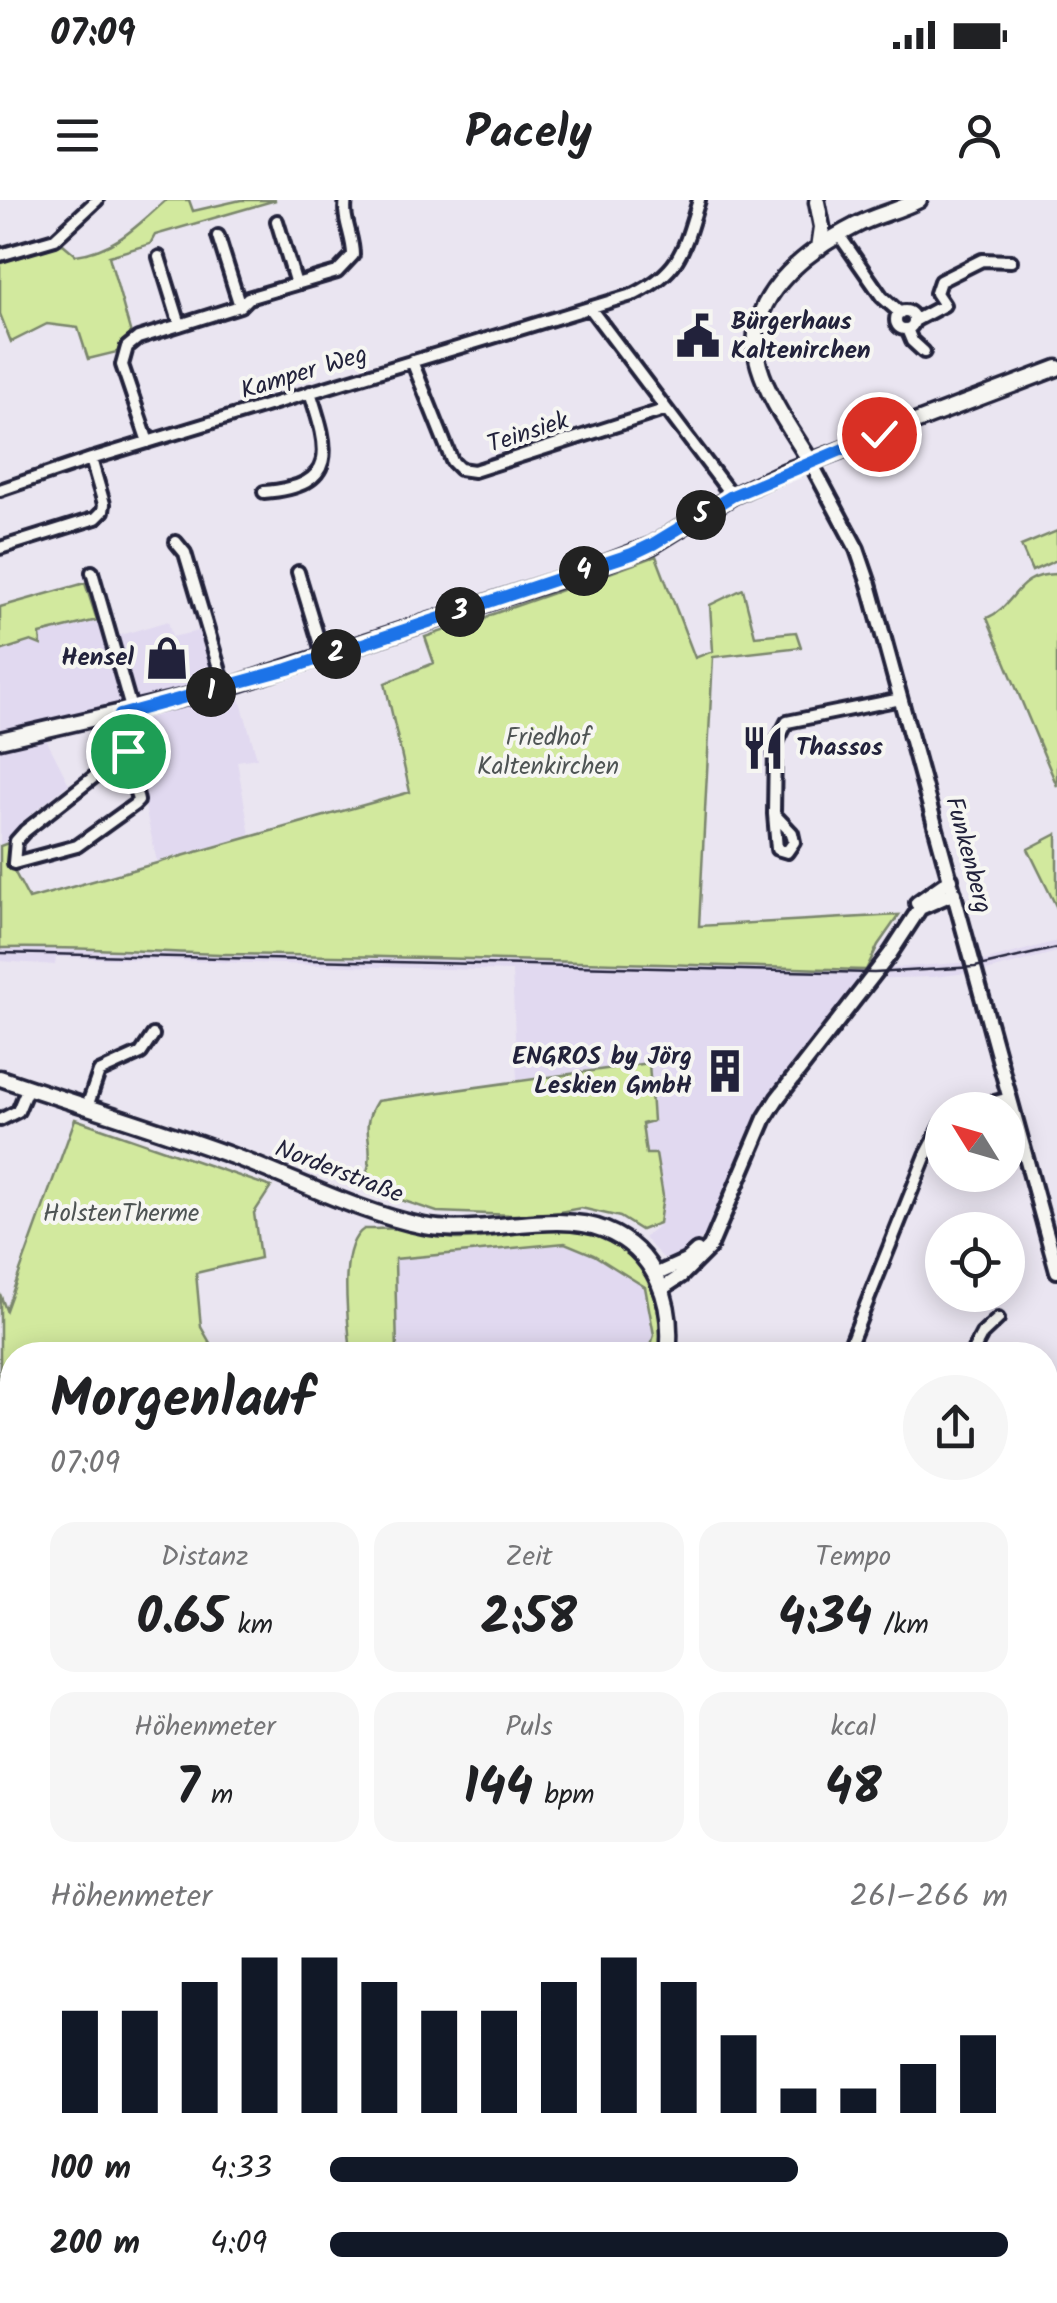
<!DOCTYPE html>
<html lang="de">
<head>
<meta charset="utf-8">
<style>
  body { margin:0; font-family:Kalam,sans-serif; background:#f6f6f6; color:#202124; height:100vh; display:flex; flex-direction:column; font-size:38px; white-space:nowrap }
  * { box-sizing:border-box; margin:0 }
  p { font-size:32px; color:#757577 }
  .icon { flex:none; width:55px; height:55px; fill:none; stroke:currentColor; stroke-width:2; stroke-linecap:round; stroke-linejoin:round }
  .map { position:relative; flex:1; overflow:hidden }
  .panel { position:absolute; left:0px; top:1142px; width:1058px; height:962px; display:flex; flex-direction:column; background:#fff; border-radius:40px 40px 0 0; box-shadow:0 5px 25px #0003 }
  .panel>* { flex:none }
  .needle { width:65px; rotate:307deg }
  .buttons { position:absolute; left:925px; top:892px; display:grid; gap:20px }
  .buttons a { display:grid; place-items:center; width:100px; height:100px; border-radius:50%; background:#fff; box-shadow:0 5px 25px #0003; font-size:50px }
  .pin { position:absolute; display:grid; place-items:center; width:85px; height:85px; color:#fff; margin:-42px; border:5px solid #fff; border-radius:50%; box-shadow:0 2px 10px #0007 }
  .km { position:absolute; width:50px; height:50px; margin:-25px; border-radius:50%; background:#222; color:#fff; font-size:28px; line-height:50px; text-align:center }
  .round { display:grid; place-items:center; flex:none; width:105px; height:105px; border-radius:52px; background:#f6f6f6 }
  .headline { display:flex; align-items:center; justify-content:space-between; height:170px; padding:0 50px }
  h1 { font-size:55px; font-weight:700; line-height:75px }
  .figures { display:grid; grid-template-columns:repeat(3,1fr); gap:15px; height:170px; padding:10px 50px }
  .figures div { display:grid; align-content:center; border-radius:25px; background:#f6f6f6; text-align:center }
  .figures b { font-size:50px; font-weight:700 }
  .figures small { font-size:28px; font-weight:400 }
  .figures p { font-size:28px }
  .chart { height:280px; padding:20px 50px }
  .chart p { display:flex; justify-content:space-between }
  .chart svg { width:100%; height:180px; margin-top:10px; stroke:#111827; stroke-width:6 }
  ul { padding:0 50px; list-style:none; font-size:32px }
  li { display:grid; grid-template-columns:160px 120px 1fr; align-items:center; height:75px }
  li i { height:25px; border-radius:12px; background:#111827 }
  .status { display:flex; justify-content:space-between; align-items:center; height:70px; padding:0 50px; background:#fff; direction:ltr }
  .status svg { height:28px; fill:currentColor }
  header { display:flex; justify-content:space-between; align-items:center; height:130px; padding:0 50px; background:#fff; font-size:45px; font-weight:700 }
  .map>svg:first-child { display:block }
  .built { fill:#e1d9f0 }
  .green { fill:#d2e99e; stroke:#7a866c; stroke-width:2.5 }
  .water { fill:#94d1f5; stroke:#668bab; stroke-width:2.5 }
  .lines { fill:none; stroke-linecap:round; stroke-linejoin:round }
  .minor-casing { stroke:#22223b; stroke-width:18 }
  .tertiary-casing { stroke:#22223b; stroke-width:20 }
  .secondary-casing { stroke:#22223b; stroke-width:21 }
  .minor { stroke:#f6f6f2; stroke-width:10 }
  .tertiary { stroke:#f6f6f2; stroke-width:12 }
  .secondary { stroke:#f6f6f2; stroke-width:14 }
  .rail { stroke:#22223b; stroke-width:2.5 }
  .route-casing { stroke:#fff; stroke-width:20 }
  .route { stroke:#1a73e8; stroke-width:12 }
  .labels { text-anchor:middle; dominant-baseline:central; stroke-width:8; stroke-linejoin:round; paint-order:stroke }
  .poi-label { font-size:25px; font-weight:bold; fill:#22223b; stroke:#f6f6f2; text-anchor:start }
  .street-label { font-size:25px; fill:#22223b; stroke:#f6f6f2 }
  .park-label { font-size:25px; fill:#4e5454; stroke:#f6f6f2 }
</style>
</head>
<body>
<div class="status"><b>07:09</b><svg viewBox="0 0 49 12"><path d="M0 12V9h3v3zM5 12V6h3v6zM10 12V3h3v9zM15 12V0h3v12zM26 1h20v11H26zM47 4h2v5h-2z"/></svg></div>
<header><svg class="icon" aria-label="menu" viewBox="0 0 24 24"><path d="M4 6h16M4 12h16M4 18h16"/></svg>Pacely<svg class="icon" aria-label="person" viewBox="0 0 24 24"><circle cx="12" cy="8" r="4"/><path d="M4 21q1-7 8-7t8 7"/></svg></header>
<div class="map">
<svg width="1057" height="2103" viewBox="0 0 1057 2103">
  <rect width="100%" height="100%" fill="#eae5f1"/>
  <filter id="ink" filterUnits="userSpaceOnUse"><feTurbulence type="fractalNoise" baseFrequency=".01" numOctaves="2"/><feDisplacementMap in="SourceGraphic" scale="20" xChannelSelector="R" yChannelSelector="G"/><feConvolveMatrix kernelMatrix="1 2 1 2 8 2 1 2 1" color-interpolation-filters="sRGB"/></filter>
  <g filter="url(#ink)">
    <path class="built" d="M92,380l22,57 54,-16 4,16 31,-7 17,52 -160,41 -60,9v-126z
      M239,495l18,63 -20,3 13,74 -93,27 -31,-142z
      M45,537l24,47 -48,38 -13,21 -8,3v-99z
      M1057,741v11l-71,19 -53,6 -75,2 -99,136 -46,110 -18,22 -23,13 -10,-3 -18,-19 16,-14 3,-28 -7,-42 -10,1 -4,-32 10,-2 -3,-58 -132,17 -5,-109 -456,-14 -1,8 -55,-4v-13l459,9 407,13 118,-9z
      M565,1043l29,12 51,32 9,48 -6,20h-251l-3,-96z"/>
    <path class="green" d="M166,0h23l4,11 48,-11h35l-121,35 -5,9 -41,12 22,78 -14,18 -29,7 -10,-31 -31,-4 -36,18 -11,-28v-52l63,-18 13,11c39,-5 61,-29 90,-55z
      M1057,331v29l-25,11 -11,-25z
      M656,356l39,102 18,-7 -3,-46 33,-16 12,47 41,-4 5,15 -88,10 -14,269 200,-11 -21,30 -12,25c-216,-6 -431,-13 -646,-16 -74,-2 -146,-8 -220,-6v-102l8,-3 4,24 17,32 381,-107 -25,-109 49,-20 -9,-26 50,-17 4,4 11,-9 89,-31 20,-1 5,-8z
      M1057,374v212l-70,-168c30,-13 27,-44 70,-44z
      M85,383l12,37 -57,14 1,11 -10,-4 -31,10v-44z
      M1057,634v74l-29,-59z
      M649,863l4,58 -11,3 4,30h10l7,42 -4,27 -18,7 -21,-13 -39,-9 -43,8 -101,-4 -75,-25c2,-7 6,-16 7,-24 4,-27 -10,-34 8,-62z
      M75,919l196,68 -17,26 6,45 -64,15 5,54 16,28h-205v147h-6l-6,7v-215l6,16z
      M364,1029c18,0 37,-2 54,1 12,2 25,9 37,9 69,1 153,-38 195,42 13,24 16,48 10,74h-12l6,-20 -9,-48 -51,-32 -29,-12 -170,16 2,96h-46c-2,-30 -15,-108 13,-126z
      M0,1994l12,1v97h339l5,11h-356z"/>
    <path class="water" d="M6,1302h6v408l-12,44v-445z"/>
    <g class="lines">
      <g class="minor-casing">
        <path id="minor" d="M277,21l19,63
          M839,35l43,62 18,16
          M218,36l22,70
          M0,55l55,-16 42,-39
          M159,57l21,68
          M590,108l142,188
          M896 120a9 9 0 1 1 18 0a9 9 0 1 1-18 0Z
          M914,121l30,-16 -8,-12 4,-12 42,-21 29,1
          M907,129l5,12 12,11
          M412,161l40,100 8,8 14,2 190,-61
          M148,242l-26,-77 5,-18 11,-9 102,-32 8,-8 89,-26 16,-17c0,-19 -11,-36 -7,-55
          M0,290l91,-31 544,-165c47,-24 49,-46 64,-94
          M264,292c77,-6 64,-44 46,-100
          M176,342l9,11 40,135
          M0,348l96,-30 7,-7 1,-7 -13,-45
          M92,372l40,140
          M298,372l26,86
          M120,515l7,36 -102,80 -9,10 -2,22 63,-17 57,-41 4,-4 -11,-50
          M774,614l3,35 10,3 7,-10 -2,-9 -18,-19 1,-68 12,-24 114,-23
          M87,907l12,-35 42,-19 12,-18
          M964,910l46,-12
          M0,920l18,-9 10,-24
          M846,1155l80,-200 16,-30
          M971,1155l11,-21 16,-15
          M1045,1201l12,-4
          M1045,1244l12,-3
          M1045,1284l12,-2
          M1045,1327l12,-4
          M1045,1369l12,-4
          M1045,1447l12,-56
          M1045,1471l12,2
          M1045,2081l12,-82
          M702,2092v11
          M944,2092v11
          M1044,2092l4,11
          M610,2103v-11"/>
      </g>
      <g class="tertiary-casing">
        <path id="tertiary" d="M810,261l47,88 12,35 188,687
          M917,703l34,-24
          M657,1074l29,-13 11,-10
          M663,1088l18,-12 29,-29 55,-129 12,-19 113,-145 30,-46 34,-15"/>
      </g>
      <g class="secondary-casing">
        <path id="secondary" d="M817,2l5,25 -3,21
          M810,261c-18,-30 -41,-61 -51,-95 -19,-65 45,-114 96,-140 20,-11 43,-15 64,-26
          M0,540l225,-52 366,-119 62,-24 79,-49 54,-25 271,-103
          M0,878c79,27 160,51 238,80 61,23 122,55 186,68 57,11 131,-17 181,4 52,21 69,74 63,125
          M401,2103l1,-11"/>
      </g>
      <use href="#minor" class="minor"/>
      <use href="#tertiary" class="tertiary"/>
      <use href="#secondary" class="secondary"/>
      <path class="rail" d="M0,753l874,20 101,-6 82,-19"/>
    </g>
  </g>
  <g class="lines" filter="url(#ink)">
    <g class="route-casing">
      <path id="route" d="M128,551l-8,-36 168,-46 344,-115 21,-10 79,-48 147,-62"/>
    </g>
    <use href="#route" class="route"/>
  </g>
  <defs>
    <g id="civic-bare" transform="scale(3.45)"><path d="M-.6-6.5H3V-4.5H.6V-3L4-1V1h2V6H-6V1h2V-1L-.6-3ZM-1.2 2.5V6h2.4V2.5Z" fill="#22223b" stroke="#f6f6f2" stroke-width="2.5" paint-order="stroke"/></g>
    <g id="shop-bare" transform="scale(3.45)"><path d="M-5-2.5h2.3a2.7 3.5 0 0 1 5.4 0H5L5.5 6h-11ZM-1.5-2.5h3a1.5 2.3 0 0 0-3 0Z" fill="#22223b" stroke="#f6f6f2" stroke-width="2.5" paint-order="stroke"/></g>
    <g id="restaurant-bare" transform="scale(3.45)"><path d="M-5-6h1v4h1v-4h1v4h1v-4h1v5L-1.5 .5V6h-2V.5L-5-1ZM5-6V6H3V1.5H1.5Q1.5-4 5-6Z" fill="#22223b" stroke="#f6f6f2" stroke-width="2.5" paint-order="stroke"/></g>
    <g id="building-bare" transform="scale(3.45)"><path d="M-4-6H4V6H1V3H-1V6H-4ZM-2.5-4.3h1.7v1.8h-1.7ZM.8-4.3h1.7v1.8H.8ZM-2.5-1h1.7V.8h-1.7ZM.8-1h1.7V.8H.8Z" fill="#22223b" stroke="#f6f6f2" stroke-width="2.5" paint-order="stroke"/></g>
  </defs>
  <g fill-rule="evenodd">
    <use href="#civic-bare" x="698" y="136"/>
    <use href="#shop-bare" x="167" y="458"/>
    <use href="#restaurant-bare" x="763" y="548"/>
    <use href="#building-bare" x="725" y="871"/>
  </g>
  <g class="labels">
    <g class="poi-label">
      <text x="731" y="122">Bürgerhaus<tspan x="731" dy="29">Kaltenirchen</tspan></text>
      <text x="134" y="458" text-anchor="end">Hensel</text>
      <text x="796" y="548">Thassos</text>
      <text x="692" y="857" text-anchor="end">ENGROS by Jörg<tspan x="692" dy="29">Leskien GmbH</tspan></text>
    </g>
    <g class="street-label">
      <text transform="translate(304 173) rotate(-17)">Kamper Weg</text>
      <text transform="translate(528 233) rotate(-18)">Teinsiek</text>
      <text transform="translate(968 655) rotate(75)">Funkenberg</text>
      <text transform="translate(339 972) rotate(21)">Norderstraße</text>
    </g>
    <g class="park-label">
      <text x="548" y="538">Friedhof<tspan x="548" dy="29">Kaltenkirchen</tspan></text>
      <text x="121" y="1014">HolstenTherme</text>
    </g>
  </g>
</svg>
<div class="buttons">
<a><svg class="needle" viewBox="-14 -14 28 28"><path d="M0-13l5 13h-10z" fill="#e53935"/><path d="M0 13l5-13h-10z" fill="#757577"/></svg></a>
<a><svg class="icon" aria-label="locate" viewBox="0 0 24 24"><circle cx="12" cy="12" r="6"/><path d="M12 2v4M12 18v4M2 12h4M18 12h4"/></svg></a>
</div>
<div class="pin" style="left:128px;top:551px;background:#1e9e55"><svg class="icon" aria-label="arrive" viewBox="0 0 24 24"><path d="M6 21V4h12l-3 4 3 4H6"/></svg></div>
<div class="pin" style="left:879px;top:234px;background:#d93025"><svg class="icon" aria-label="check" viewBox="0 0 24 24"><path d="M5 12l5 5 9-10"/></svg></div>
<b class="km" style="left:211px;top:492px">1</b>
<b class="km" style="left:336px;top:454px">2</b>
<b class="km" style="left:460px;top:412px">3</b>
<b class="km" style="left:584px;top:371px">4</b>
<b class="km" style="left:701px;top:315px">5</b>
<section class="panel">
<div class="headline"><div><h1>Morgenlauf</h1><p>07:09</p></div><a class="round"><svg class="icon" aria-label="share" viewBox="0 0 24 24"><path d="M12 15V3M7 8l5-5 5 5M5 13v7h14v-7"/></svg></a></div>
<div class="figures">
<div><p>Distanz</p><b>0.65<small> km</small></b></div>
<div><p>Zeit</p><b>2:58</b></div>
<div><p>Tempo</p><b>4:34<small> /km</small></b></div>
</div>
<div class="figures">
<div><p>Höhenmeter</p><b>7<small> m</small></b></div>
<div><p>Puls</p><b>144<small> bpm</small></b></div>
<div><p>kcal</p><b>48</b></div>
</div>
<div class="chart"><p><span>Höhenmeter</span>261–266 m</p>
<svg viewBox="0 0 160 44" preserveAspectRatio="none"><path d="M5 44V19M15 44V19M25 44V12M35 44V6M45 44V6M55 44V12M65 44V19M75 44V19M85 44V12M95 44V6M105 44V12M115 44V25M125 44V38M135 44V38M145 44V32M155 44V25"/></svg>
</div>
<ul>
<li><b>100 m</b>4:33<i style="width:69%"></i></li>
<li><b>200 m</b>4:09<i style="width:100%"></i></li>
</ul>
</section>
</div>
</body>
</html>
